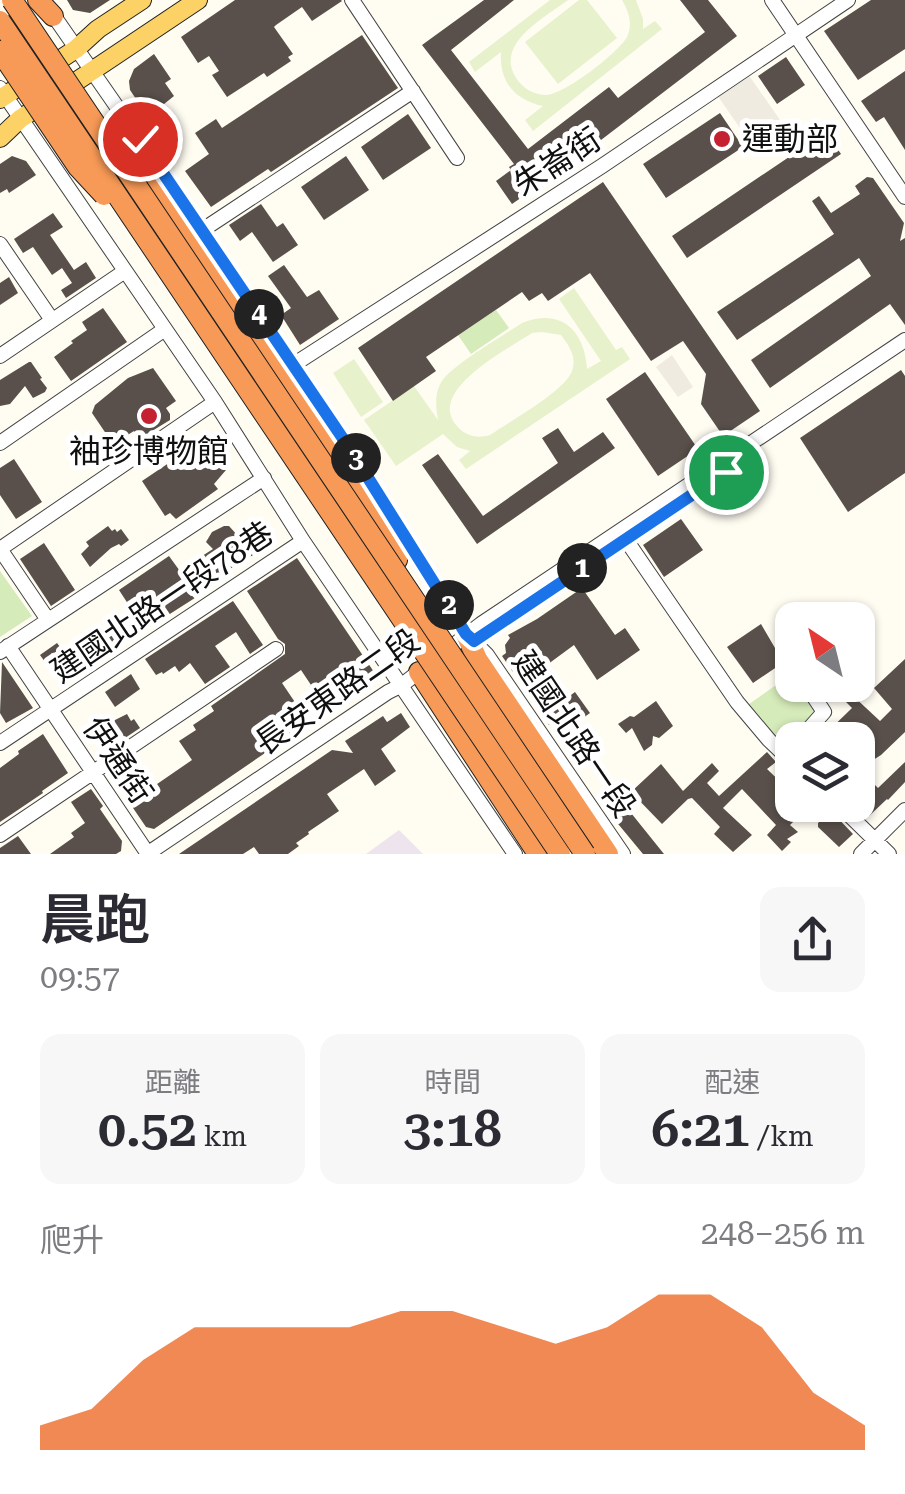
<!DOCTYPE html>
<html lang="zh-TW">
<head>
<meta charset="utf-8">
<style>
  body { margin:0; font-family:"Roboto Serif","Noto Sans TC",serif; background:#f7f7f7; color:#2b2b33; height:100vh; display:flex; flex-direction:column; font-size:38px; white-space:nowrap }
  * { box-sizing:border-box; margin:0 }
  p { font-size:32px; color:#7c7c81 }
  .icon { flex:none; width:55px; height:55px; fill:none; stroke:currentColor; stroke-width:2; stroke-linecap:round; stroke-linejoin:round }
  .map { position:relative; height:854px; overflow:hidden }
  .details { display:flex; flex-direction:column; background:#fff; flex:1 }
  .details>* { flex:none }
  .needle { width:65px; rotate:325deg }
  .fabs { position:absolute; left:775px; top:602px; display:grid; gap:20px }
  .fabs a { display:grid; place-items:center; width:100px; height:100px; border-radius:20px; background:#fff; box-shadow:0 2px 8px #0004; font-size:50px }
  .pin { position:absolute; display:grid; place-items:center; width:85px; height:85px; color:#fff; margin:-42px; border:5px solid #fff; border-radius:50%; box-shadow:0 2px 10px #0007 }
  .km { position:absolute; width:50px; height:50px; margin:-25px; border-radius:50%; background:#222; color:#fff; font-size:28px; line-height:50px; text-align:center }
  .round { display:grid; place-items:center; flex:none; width:105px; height:105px; border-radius:20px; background:#f7f7f7 }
  .summary { display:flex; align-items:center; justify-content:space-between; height:170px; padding:0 40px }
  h1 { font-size:55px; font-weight:600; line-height:75px }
  .metrics { display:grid; grid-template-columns:repeat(3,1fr); gap:15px; height:170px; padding:10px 40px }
  .metrics div { display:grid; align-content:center; border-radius:20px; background:#f7f7f7; text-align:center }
  .metrics b { font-size:50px; font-weight:600 }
  .metrics small { font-size:28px; font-weight:400 }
  .metrics p { font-size:28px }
  .chart { height:280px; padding:20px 40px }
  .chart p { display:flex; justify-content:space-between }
  .chart svg { width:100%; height:180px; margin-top:10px; fill:#ea580c; opacity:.7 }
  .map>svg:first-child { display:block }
  .industrial { fill:#ede4ee }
  .green { fill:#d6ebba }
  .pitch { fill:#e7f2cc; fill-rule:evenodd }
  .plaza { fill:#f0ebe0 }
  .building { fill:#59504b }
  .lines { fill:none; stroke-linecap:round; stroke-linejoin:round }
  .minor-casing { stroke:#434343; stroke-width:16 }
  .major-casing { stroke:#212121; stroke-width:20 }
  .highway-casing { stroke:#212121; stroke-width:22 }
  .minor { stroke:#fff; stroke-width:14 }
  .major { stroke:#fcd165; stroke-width:18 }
  .highway { stroke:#f89a57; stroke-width:20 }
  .highway-bridge-casing { stroke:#212121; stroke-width:22; stroke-linecap:butt }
  .highway-bridge { stroke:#f89a57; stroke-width:20 }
  .route-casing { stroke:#fff; stroke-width:20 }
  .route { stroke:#1a73e8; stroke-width:12 }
  .poi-dot { fill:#c52231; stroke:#fff; stroke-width:4 }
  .labels { text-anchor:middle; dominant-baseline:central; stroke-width:10; stroke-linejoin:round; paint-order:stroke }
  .poi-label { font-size:32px; fill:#101010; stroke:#fff; text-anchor:start }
  .street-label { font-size:32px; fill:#101010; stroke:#fff }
</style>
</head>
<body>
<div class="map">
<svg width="905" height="854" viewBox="0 0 905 854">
  <rect width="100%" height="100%" fill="#fffcf2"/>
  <path class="industrial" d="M399,830l24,24h-57z"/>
  <path class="green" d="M496,310l13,18 -38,26 -13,-19z
    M0,571l32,45 -32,21z
    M790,675l2,10h6l18,25 -33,35 -38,-38z"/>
  <path class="pitch" d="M550,0h18c-24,18 -78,46 -49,82 7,8 17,13 27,13 18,0 73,-43 81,-58 6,-13 2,-25 -5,-37h14l7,19v10l12,-8 7,8 -129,102 -8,-11 18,-14c-28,-6 -44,-24 -42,-54l-26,20 -6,-10z
    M579,0h8l30,38 -59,46 -33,-42z
    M574,288l42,62 6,-3 8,12 -164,110 -7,-9 11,-9 -13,-4 -14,-13 -47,32 -32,-46 50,-34 24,34c-2,-13 -4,-27 4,-39 10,-16 62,-46 80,-58 39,-16 63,8 65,46l14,-8 -42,-62zM542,332l19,3c8,11 16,21 11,36 -6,19 -63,51 -82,64 -13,4 -25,1 -34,-10 -29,-35 52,-76 76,-92z
    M354,359l29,43 -22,15 -28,-44z"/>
  <path class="plaza" d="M748,74l39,56 -31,21 -39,-56z
    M672,355l21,32 -15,10 -22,-30z"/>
  <path class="building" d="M67,0h43l-20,13 -17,-3z
    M235,0h106l1,1 -30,20 -10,-14 -26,18 -2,2 19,27 -5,3 3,4 -24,16 -3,-4 -37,24 -15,-22 7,-4 -10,-15 -11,7 -17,-26z
    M484,0h30l-63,50 77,99 81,-62 9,11 87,-66 -25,-32h28l29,36 -170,130 -55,38 -16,-23 15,-11 -2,-3 5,-3 -92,-119z
    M871,0h34v49l-47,31 -34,-49z
    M362,35l36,53 -127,84 -3,-3 -57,38 -26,-36 24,-17 -14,-21 21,-14 6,9z
    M154,54l17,25 -6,4 9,13 -26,21 -18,-27 -1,-9 5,-12z
    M786,57l19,28 -28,19 -19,-28z
    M905,71v79l-21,-33 -8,5 -15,-21z
    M720,113l23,34 -77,51 -23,-34z
    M408,114l23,34 -48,32 -22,-33z
    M826,132l15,22 -154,104 -15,-22z
    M12,156l14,5 10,14 -27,18 -2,-4 -7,4v-29z
    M346,156l23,34 -45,30 -23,-33z
    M867,177l6,1 31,45 -4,18 5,-3v87l-15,-21 -120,84 -19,-28 120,-84 -12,-18 -122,82 -20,-28 117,-78 -22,-33 7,-5 12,17 29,-19 -5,-8z
    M603,182l157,229 -37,25 -22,-32 5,-30 -23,-33 -32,20 -61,-88 -42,28 -6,-8 -13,8 -7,-9 -96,65 10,14 -43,30 -35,-53z
    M261,204l16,23 6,-4 15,22 -25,17 -21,-30 -12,9 -11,-16z
    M53,213l10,14 -13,8 24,35 12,-8 10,16 -30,20 -5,-8 11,-7 -10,-15 -10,7 -19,-28 -10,6 -9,-14z
    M284,265l23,32 12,-7 20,29 -39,26 -19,-30 10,-7 -23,-32z
    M9,277l9,16 -18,12v-22z
    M103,308l24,34 -56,39 -17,-24 19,-14 -2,-2 16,-11 -5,-8z
    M29,362h2l11,16 -2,1 7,9 -2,4 -12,6 -8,-12 -15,18 -10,2v-26z
    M153,368l23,33 -10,7 4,6v6l-31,19 -5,-8 -21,13 -21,-31 3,-8 33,-27z
    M901,370l4,6v97l-57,39 -48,-74z
    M645,372l53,77 -40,27 -52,-77z
    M558,428l16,24 29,-20 12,16 -138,96 -55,-79 16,-11 45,62 75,-53 -16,-25z
    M206,438l20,32 -12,14 4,5 -42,30 -6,-6 -5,3 -23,-35z
    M14,459l28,43 -26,17 -16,-24v-27z
    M681,519l22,31 -39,27 -21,-32z
    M108,526l4,5 3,-2 2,3 4,-3 8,11 -8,6 -2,-2 -8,4 -21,19 -9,-13 8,-8 -3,-4z
    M224,526h5l9,10 11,-8 14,21 -50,30 -14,-21 14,-9 -7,-7 6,-10z
    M44,543l31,47 -24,16 -31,-47z
    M169,556l29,40 -105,67 -13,-20 52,-33 -13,-20z
    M297,558l77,114 -2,11 -45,31 -18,-27 2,-2 -10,-15 -19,13 27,40 -155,106 -8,-2 -15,-22 1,-8 7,-5 5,1 48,-33 -13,-19 17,-11 -3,-5 21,-14 -3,-5 74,-52v-10l-7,-5 -31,-48z
    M582,588l33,47 10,-7 15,22 -43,30 -23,-35 -53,39 -19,-28 4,-3 -1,-8 5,-7 -2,-3 29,-16z
    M233,601l30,44 -13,9 -14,-22 -21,14 15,21 -25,17 -15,-21 -11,9 -4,-6 -12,8 -1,-2 -6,3 -11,-16z
    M761,624l21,36 -1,4 -28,19 -26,-36z
    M57,643l13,17 -17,13 -13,-18z
    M905,659v73l-24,23 -22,14 19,19 27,-26v20l-17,18 -1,-1 -19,18 -7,-7 7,-6 -10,-11v-65l-12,10 -3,-3 -4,5h-20l33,-32 -23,-23h29v-24l12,15 -20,17 30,28 12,-12 -18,-21z
    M2,662l31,46 -27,15 -6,-10z
    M131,674l9,15 -25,18 -10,-15z
    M575,692l15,21 -21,15 -8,-12 -12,9 -13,-18 17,-12 6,9z
    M656,701l17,25 -14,12 -6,-2 -1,9 -8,6 -12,-23 -6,5 -8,-9 12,-8 4,1z
    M401,713l9,14 -29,22 15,22 -21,15 -11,-17 -37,25 12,17 -31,21 1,2 -13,9 3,3 -11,8h-29l-5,-7 -11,7h-64l153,-104 21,3 -8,-12 38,-25 4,6z
    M127,714l4,7 3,-2 6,9 -33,22 -6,-9 3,-2 -2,-2 7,-4 -3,-4 7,-8z
    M43,734l25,39 -26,18 1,2 -43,29v-54l19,-14 -1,-3z
    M583,740l10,15 -15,11 -10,-15z
    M767,752l9,10 -9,7 25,24 -10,10 15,15 -7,7 8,7 -11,7 4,3 -9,9 -15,-16 9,-10 -34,-36 -19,19 29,27 -19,17 -19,-18 6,-7 -28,-29 -4,1 -26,25 -31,-32 30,-28 22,27 29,-28 7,8 -12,12 12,13z
    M91,789l12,17 -3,3 22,32 -1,10 -5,3h-66l24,-17 -3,-4 14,-10 -14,-21z
    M623,803l41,51h-21l-29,-35 3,-3 -4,-4z
    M831,811l22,23 -14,13 -21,-20v-4z
    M18,836l13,18h-31v-6z"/>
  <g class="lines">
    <g class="minor-casing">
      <path id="minor" d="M352,0l105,158
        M772,0l133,197
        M49,9l93,134
        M0,88l215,314 88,139 212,313
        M160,169l190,280 116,185 21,21 136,199
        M201,231l212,-140
        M0,244l52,76
        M0,356l125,-85
        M293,365l309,-199 246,-166
        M0,443l165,-114
        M620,531l117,171 32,38 23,22
        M0,549l215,-147
        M0,549l48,71
        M8,646l140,208
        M0,652l264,-174
        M442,654l39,-30 424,-284
        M792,663v1
        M799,740l25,-28 -18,-27
        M0,743l303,-202
        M839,805l50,49
        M0,835l276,-186
        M147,854l241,-162 14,-7 23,-18
        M861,854l44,-44"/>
    </g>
    <g class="major-casing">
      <path id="major" d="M0,99l76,-50 22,-20 44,-29
        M0,138l20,-19 178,-119"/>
    </g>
    <g class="highway-casing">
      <path id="highway" d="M38,0l15,16
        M139,139l34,76 179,263 45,82
        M466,634l11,25 131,195
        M419,672l119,182"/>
    </g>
    <use href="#minor" class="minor"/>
    <use href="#major" class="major"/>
    <use href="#highway" class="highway"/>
    <g class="highway-bridge-casing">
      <path id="highway-bridge" d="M12,0l573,854
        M0,21l560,833
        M0,51l78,116 26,28"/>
    </g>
    <use href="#highway-bridge" class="highway-bridge"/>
  </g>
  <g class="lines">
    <g class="route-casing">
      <path id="route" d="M140,139l210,310 116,185 8,7 252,-169"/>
    </g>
    <use href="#route" class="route"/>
  </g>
  <g class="poi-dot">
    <circle cx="722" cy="139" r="10"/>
    <circle cx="149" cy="416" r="10"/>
  </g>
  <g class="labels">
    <g class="poi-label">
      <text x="742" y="139">運動部</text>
      <text x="149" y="451" text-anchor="middle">袖珍博物館</text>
    </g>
    <g class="street-label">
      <text transform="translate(557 162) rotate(-33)">朱崙街</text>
      <text transform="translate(162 602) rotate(-34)">建國北路一段78巷</text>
      <text transform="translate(337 692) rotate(-35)">長安東路二段</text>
      <text transform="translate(574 734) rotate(56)">建國北路一段</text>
      <text transform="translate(118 760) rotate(56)">伊通街</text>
    </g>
  </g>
</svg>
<div class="fabs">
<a><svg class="needle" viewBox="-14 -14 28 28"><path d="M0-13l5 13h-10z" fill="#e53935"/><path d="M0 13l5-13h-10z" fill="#7c7c81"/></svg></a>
<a><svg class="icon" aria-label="layers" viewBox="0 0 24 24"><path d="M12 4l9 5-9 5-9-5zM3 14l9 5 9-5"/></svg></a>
</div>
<div class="pin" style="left:726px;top:472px;background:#1e9e55"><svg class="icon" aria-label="arrive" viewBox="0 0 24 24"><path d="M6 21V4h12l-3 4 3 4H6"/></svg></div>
<div class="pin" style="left:140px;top:139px;background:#d93025"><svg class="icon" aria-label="check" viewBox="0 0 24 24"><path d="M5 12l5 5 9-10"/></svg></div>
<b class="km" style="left:582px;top:568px">1</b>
<b class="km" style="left:449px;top:605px">2</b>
<b class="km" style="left:356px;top:458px">3</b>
<b class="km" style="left:259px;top:314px">4</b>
</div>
<section class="details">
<div class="summary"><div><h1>晨跑</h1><p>09:57</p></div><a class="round"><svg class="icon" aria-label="share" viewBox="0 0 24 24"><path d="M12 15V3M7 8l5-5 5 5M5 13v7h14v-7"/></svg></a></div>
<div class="metrics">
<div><p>距離</p><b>0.52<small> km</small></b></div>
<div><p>時間</p><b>3:18</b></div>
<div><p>配速</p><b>6:21<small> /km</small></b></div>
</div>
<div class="chart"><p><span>爬升</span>248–256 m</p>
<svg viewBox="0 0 160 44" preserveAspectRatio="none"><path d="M0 44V38L10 34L20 22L30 14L40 14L50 14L60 14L70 10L80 10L90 14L100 18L110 14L120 6L130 6L140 14L150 30L160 38V44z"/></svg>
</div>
</section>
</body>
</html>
